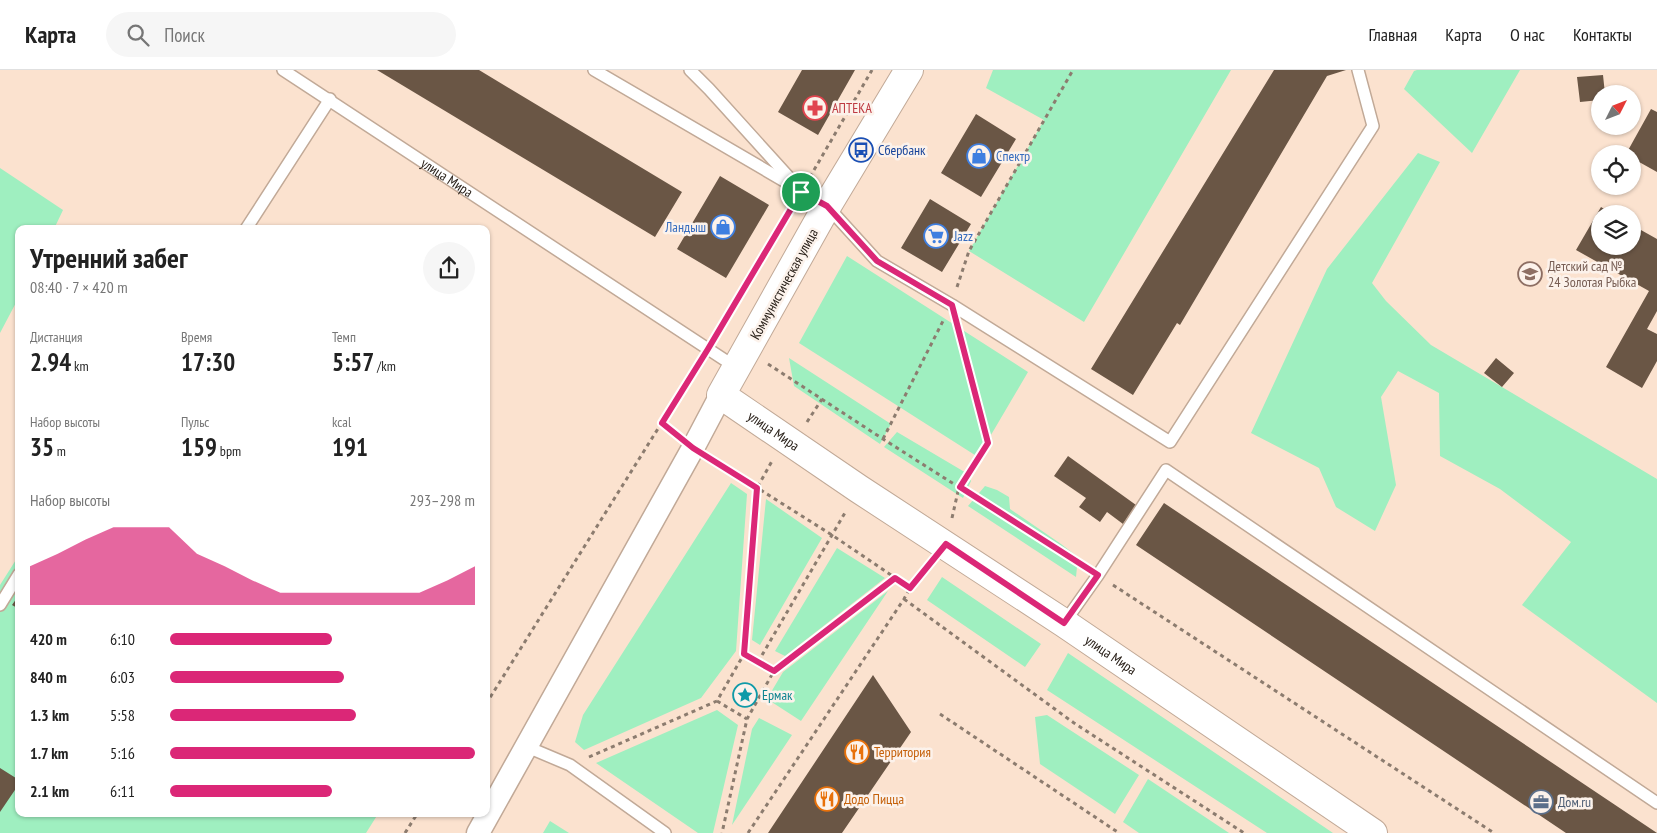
<!DOCTYPE html>
<html lang="ru">
<head>
<meta charset="utf-8">
<style>
  body { margin:0; font-family:"PT Sans Narrow",sans-serif; background:#f6f6f6; color:#222; height:100vh; display:flex; flex-direction:column; font-size:19px; white-space:nowrap }
  * { box-sizing:border-box; margin:0 }
  p { font-size:16px; color:#767676 }
  .icon { flex:none; width:28px; height:28px; fill:none; stroke:currentColor; stroke-width:2; stroke-linecap:round; stroke-linejoin:round }
  .map { position:relative; flex:1; overflow:hidden }
  .drawer { position:absolute; left:15px; top:155px; width:475px; height:592px; display:flex; flex-direction:column; background:#fff; border-radius:10px; box-shadow:0 1px 4px #0004 }
  .drawer>* { flex:none }
  .needle { width:32px; rotate:48deg }
  .controls { position:absolute; left:1591px; top:15px; display:grid; gap:10px }
  .controls a { display:grid; place-items:center; width:50px; height:50px; border-radius:50%; background:#fff; box-shadow:0 1px 4px #0004; font-size:25px }
  .pin { position:absolute; display:grid; place-items:center; width:42px; height:42px; color:#fff; margin:-21px; border:2px solid #fff; border-radius:50%; box-shadow:0 1px 5px #0007 }
  .round { display:grid; place-items:center; flex:none; width:52px; height:52px; border-radius:26px; background:#f6f6f6 }
  .overview { display:flex; align-items:center; justify-content:space-between; height:85px; padding:0 15px }
  h1 { font-size:28px; font-weight:600; line-height:38px }
  .metrics { display:grid; grid-template-columns:repeat(3,1fr); gap:8px; height:85px; padding:5px 15px }
  .metrics div { display:grid; align-content:center }
  .metrics b { font-size:25px; font-weight:600 }
  .metrics small { font-size:14px; font-weight:400 }
  .metrics p { font-size:14px }
  .chart { height:140px; padding:10px 15px }
  .chart p { display:flex; justify-content:space-between }
  .chart svg { width:100%; height:90px; margin-top:5px; fill:#db2777; opacity:.7 }
  ul { padding:0 15px; list-style:none; font-size:16px }
  li { display:grid; grid-template-columns:80px 60px 1fr; align-items:center; height:38px }
  li i { height:12px; border-radius:6px; background:#db2777 }
  header { display:flex; align-items:center; gap:30px; box-sizing:border-box; height:70px; padding:0 25px; background:#fff; border-bottom:1px solid #e0e0e0 }
  header strong { font-size:24px }
  nav { display:flex; gap:28px; margin-inline-start:auto; font-size:18px }
  .search { width:350px; height:45px; background:#f6f6f6; display:flex; align-items:center; gap:12px; box-sizing:border-box; padding:0 18px; border-radius:28px; color:#767676; font-size:19px }
  .map>svg:first-child { display:block }
  .green { fill:#9fefc0 }
  .building { fill:#6a5645 }
  .lines { fill:none; stroke-linecap:round; stroke-linejoin:round }
  .service-casing { stroke:#c1a997; stroke-width:14 }
  .minor-casing { stroke:#c1a997; stroke-width:25 }
  .tertiary-casing { stroke:#c1a997; stroke-width:30 }
  .path { stroke:#8c7c6f; stroke-width:3; stroke-dasharray:4 4; stroke-linecap:butt }
  .service { stroke:#fff; stroke-width:11 }
  .minor { stroke:#fff; stroke-width:22 }
  .tertiary { stroke:#fff; stroke-width:28 }
  .route-casing { stroke:#fff; stroke-width:10 }
  .route { stroke:#db2777; stroke-width:6 }
  .labels { text-anchor:middle; dominant-baseline:central; stroke-width:5; stroke-linejoin:round; paint-order:stroke }
  .health-label { font-size:14px; fill:#be3a42; stroke:#fcf2eb; text-anchor:start }
  .transit-label { font-size:14px; fill:#164399; stroke:#fcf2eb; text-anchor:start }
  .shop-label { font-size:14px; fill:#366cbe; stroke:#fcf2eb; text-anchor:start }
  .street-label { font-size:14px; fill:#292019; stroke:#fcf2eb }
  .education-label { font-size:14px; fill:#785e54; stroke:#fcf2eb; text-anchor:start }
  .culture-label { font-size:14px; fill:#0d838f; stroke:#fcf2eb; text-anchor:start }
  .food-label { font-size:14px; fill:#c56008; stroke:#fcf2eb; text-anchor:start }
  .service-label { font-size:14px; fill:#4e5e75; stroke:#fcf2eb; text-anchor:start }
</style>
</head>
<body>
<header>
<strong>Карта</strong>
<div class="search"><svg class="icon" aria-label="search" viewBox="0 0 24 24"><circle cx="10" cy="10" r="6"/><path d="M15 15l6 6"/></svg>Поиск</div>
<nav><a>Главная</a><a>Карта</a><a>О нас</a><a>Контакты</a></nav>
</header>
<div class="map">
<svg width="1657" height="763" viewBox="0 0 1657 763">
  <rect width="100%" height="100%" fill="#fbe2cf"/>
  <path class="green" d="M993,0h238l-147,252 -115,-71 75,-131 -58,-32z
    M1417,0h103l-48,83 -68,-64 10,-18z
    M1418,83l22,9 -68,121 14,18 45,44 226,134v224l-135,-98 49,-63 -71,-53 -60,-33 -1,-63 -41,-22 -17,26 15,88 -21,46 -39,-24 -17,-39 -68,-35 76,-164z
    M0,98l63,42 -9,19h-35v68l-19,36z
    M847,186l181,116 -50,85 -179,-114z
    M789,288l102,66 -11,20 -86,-58z
    M897,362l71,42 3,7 -8,17 -79,-51z
    M731,413l16,11 -11,157 -35,47 -117,52 -9,-8 8,-27z
    M985,416l12,4 12,7 1,12 51,35 17,13 -2,20 -108,-71z
    M766,429l56,39 -62,107 -8,-5z
    M837,478l48,30 -100,78 -10,-5z
    M19,485v259h359l-12,19h-366v-248z
    M942,507l99,67 -16,23 -98,-67z
    M888,521l-87,130 -34,-22 16,-27z
    M1068,583l265,180h-66l-220,-143z
    M717,640l21,15 -25,108h-15l-102,-70z
    M1047,645l92,60 -24,39 -75,-50 -5,-47z
    M759,648l33,17 -60,90 20,-96z
    M1148,709l81,54h-90l-16,-11z
    M550,751l19,12h-26z"/>
  <path class="building" d="M377,0h102l203,122 -27,45z
    M802,0h53l-37,65 -40,-23z
    M1274,0h72l-19,6 -147,249 -3,-2 -44,72 -42,-26z
    M1603,5l2,19h-5v6l-20,2 -3,-25z
    M1651,39l6,3v60l-25,-14v-4h-6z
    M976,44l40,25 -35,58 -40,-24z
    M720,106l49,29 -43,73 -49,-29z
    M930,129l41,25 -29,48 -41,-24z
    M1601,137l11,7h-12v32h32v-21l25,14v72l-10,18 10,5v27l-15,27 -36,-21 43,-76 -73,-41z
    M1496,288l18,15 -12,14 -18,-14z
    M1068,386l68,49 -13,19 -16,-12 -7,10 -21,-15 7,-9 -32,-22z
    M1164,433l493,330h-91l-430,-288z
    M19,525v14l-7,-4z
    M873,605l38,57 -69,101h-74z
    M0,698l19,12v4l-19,28z"/>
  <g class="lines">
    <g class="service-casing">
      <g id="service">
        <path id="s1" d="M283,0l454,298"/>
        <path d="M594,0l233,136 50,55 75,44 218,137 203,-316 -15,-56"/>
        <path d="M690,0l19,19 85,94"/>
        <path d="M246,159l84,-130"/>
        <path d="M0,535l19,-31"/>
        <path d="M1064,553l34,-48 68,-105 491,333"/>
        <path d="M525,676l45,19 95,68"/>
      </g>
    </g>
    <g class="minor-casing">
      <path id="minor" d="M478,763l215,-385 28,-53"/>
    </g>
    <g class="tertiary-casing">
      <g id="tertiary">
        <path id="s2" d="M909,0l-82,136 -106,189 138,94 205,134 309,210"/>
      </g>
    </g>
    <path class="path" d="M810,107l62,-107
      M957,217l12,-36 104,-181
      M717,264l76,-128
      M768,294l115,75 200,127
      M807,352l15,-23
      M662,353l13,11
      M883,369l60,-118
      M713,390l119,75 78,53
      M952,448l7,-31 29,-44 -30,-113
      M1113,515l381,248
      M904,529l170,124 170,110
      M744,584l13,-166 15,-27
      M758,592l88,-151
      M774,601l121,-93
      M717,631l30,18
      M486,634l213,-341
      M940,644l179,119
      M589,687l128,-56 27,-47 30,17 -27,48 -25,114
      M405,763l12,-19
      M748,763l156,-234 6,-11 19,-23"/>
    <use href="#service" class="service"/>
    <use href="#minor" class="minor"/>
    <use href="#tertiary" class="tertiary"/>
  </g>
  <g class="lines">
    <g class="route-casing">
      <path id="route" d="M801,122l26,14 50,55 75,44 36,138 -28,44 138,88 -34,48 -118,-79 -36,44 -15,-10 -121,93 -30,-17 13,-166 -64,-40 -31,-25 46,-74z"/>
    </g>
    <use href="#route" class="route"/>
  </g>
  <defs>
    <g id="pharmacy-ring" transform="scale(1.25)"><circle r="9.5" fill="#fcf2eb" stroke="#e0444e" stroke-width="1.5"/><path d="M-2-6h4v4h4v4h-4v4h-4v-4h-4v-4h4Z" fill="#e0444e"/></g>
    <g id="bus-ring" transform="scale(1.25)"><circle r="9.5" fill="#fcf2eb" stroke="#1a4fb4" stroke-width="1.5"/><path d="M-5-6H5V4H4V6H2V4H-2V6H-4V4H-5ZM-3.5-4V0h7V-4ZM-3.5 1.2v1.5H-2V1.2ZM2 1.2v1.5H3.5V1.2Z" fill="#1a4fb4"/></g>
    <g id="shop-ring" transform="scale(1.25)"><circle r="9.5" fill="#fcf2eb" stroke="#3f7fe0" stroke-width="1.5"/><path d="M-5-2.5h2.3a2.7 3.5 0 0 1 5.4 0H5L5.5 6h-11ZM-1.5-2.5h3a1.5 2.3 0 0 0-3 0Z" fill="#3f7fe0"/></g>
    <g id="supermarket-ring" transform="scale(1.25)"><circle r="9.5" fill="#fcf2eb" stroke="#3f7fe0" stroke-width="1.5"/><path d="M-6-5.5h2.5l.6 2H6L4.5 2H-2.5L-4.4-4H-6ZM-1.5 3.2a1.3 1.3 0 1 0 .1 0ZM3 3.2a1.3 1.3 0 1 0 .1 0Z" fill="#3f7fe0"/></g>
    <g id="school-ring" transform="scale(1.25)"><circle r="9.5" fill="#fcf2eb" stroke="#8d6e63" stroke-width="1.5"/><path d="M0-5L7-2L0 1L-7-2ZM-4 1L0 2.5L4 1V4Q0 6-4 4Z" fill="#8d6e63"/></g>
    <g id="sight-ring" transform="scale(1.25)"><circle r="9.5" fill="#fcf2eb" stroke="#0f9aa8" stroke-width="1.5"/><path d="M0-6L1.8-2.2L6-1.7L2.9 1.2L3.7 5.4L0 3.3L-3.7 5.4L-2.9 1.2L-6-1.7L-1.8-2.2Z" fill="#0f9aa8"/></g>
    <g id="restaurant-ring" transform="scale(1.25)"><circle r="9.5" fill="#fcf2eb" stroke="#e8710a" stroke-width="1.5"/><path d="M-5-6h1v4h1v-4h1v4h1v-4h1v5L-1.5 .5V6h-2V.5L-5-1ZM5-6V6H3V1.5H1.5Q1.5-4 5-6Z" fill="#e8710a"/></g>
    <g id="office-ring" transform="scale(1.25)"><circle r="9.5" fill="#fcf2eb" stroke="#5c6f8a" stroke-width="1.5"/><path d="M-6-3h4V-5.5h4V-3h4V5H-6ZM-1-4.5V-3h2v-1.5ZM-6 0V1H6V0Z" fill="#5c6f8a"/></g>
  </defs>
  <g fill-rule="evenodd">
    <use href="#pharmacy-ring" x="815" y="38"/>
    <use href="#bus-ring" x="861" y="80"/>
    <use href="#shop-ring" x="979" y="86"/>
    <use href="#shop-ring" x="723" y="157"/>
    <use href="#supermarket-ring" x="936" y="166"/>
    <use href="#school-ring" x="1530" y="204"/>
    <use href="#sight-ring" x="745" y="625"/>
    <use href="#restaurant-ring" x="857" y="682"/>
    <use href="#restaurant-ring" x="827" y="729"/>
    <use href="#office-ring" x="1541" y="732"/>
  </g>
  <g class="labels">
    <g class="health-label">
      <text x="832" y="38">АПТЕКА</text>
    </g>
    <g class="transit-label">
      <text x="878" y="80">Сбербанк</text>
    </g>
    <g class="shop-label">
      <text x="996" y="86">Спектр</text>
      <text x="706" y="157" text-anchor="end">Ландыш</text>
      <text x="954" y="166">Jazz</text>
    </g>
    <g class="street-label">
      <text stroke="none"><textPath href="#s1" startOffset="196">улица Мира</textPath></text>
      <text transform="translate(784 214) rotate(-61)">Коммунистическая улица</text>
      <text stroke="none"><textPath href="#s2" startOffset="439">улица Мира</textPath></text>
      <text stroke="none"><textPath href="#s2" startOffset="844">улица Мира</textPath></text>
    </g>
    <g class="education-label">
      <text x="1548" y="196">Детский сад №<tspan x="1548" dy="16">24 Золотая Рыбка</tspan></text>
    </g>
    <g class="culture-label">
      <text x="762" y="625">Ермак</text>
    </g>
    <g class="food-label">
      <text x="874" y="682">Территория</text>
      <text x="844" y="729">Додо Пицца</text>
    </g>
    <g class="service-label">
      <text x="1558" y="732">Дом.ru</text>
    </g>
  </g>
</svg>
<div class="controls">
<a><svg class="needle" viewBox="-14 -14 28 28"><path d="M0-13l5 13h-10z" fill="#e53935"/><path d="M0 13l5-13h-10z" fill="#767676"/></svg></a>
<a><svg class="icon" aria-label="locate" viewBox="0 0 24 24"><circle cx="12" cy="12" r="6"/><path d="M12 2v4M12 18v4M2 12h4M18 12h4"/></svg></a>
<a><svg class="icon" aria-label="layers" viewBox="0 0 24 24"><path d="M12 4l9 5-9 5-9-5zM3 14l9 5 9-5"/></svg></a>
</div>
<div class="pin" style="left:801px;top:122px;background:#1e9e55"><svg class="icon" aria-label="arrive" viewBox="0 0 24 24"><path d="M6 21V4h12l-3 4 3 4H6"/></svg></div>
<section class="drawer">
<div class="overview"><div><h1>Утренний забег</h1><p>08:40 · 7 × 420 m</p></div><a class="round"><svg class="icon" aria-label="share" viewBox="0 0 24 24"><path d="M12 15V3M7 8l5-5 5 5M5 13v7h14v-7"/></svg></a></div>
<div class="metrics">
<div><p>Дистанция</p><b>2.94<small> km</small></b></div>
<div><p>Время</p><b>17:30</b></div>
<div><p>Темп</p><b>5:57<small> /km</small></b></div>
</div>
<div class="metrics">
<div><p>Набор высоты</p><b>35<small> m</small></b></div>
<div><p>Пульс</p><b>159<small> bpm</small></b></div>
<div><p>kcal</p><b>191</b></div>
</div>
<div class="chart"><p><span>Набор высоты</span>293–298 m</p>
<svg viewBox="0 0 160 44" preserveAspectRatio="none"><path d="M0 44V25L10 19L20 12L30 6L40 6L50 6L60 19L70 25L80 32L90 38L100 38L110 38L120 38L130 38L140 38L150 32L160 25V44z"/></svg>
</div>
<ul>
<li><b>420 m</b>6:10<i style="width:53%"></i></li>
<li><b>840 m</b>6:03<i style="width:57%"></i></li>
<li><b>1.3 km</b>5:58<i style="width:61%"></i></li>
<li><b>1.7 km</b>5:16<i style="width:100%"></i></li>
<li><b>2.1 km</b>6:11<i style="width:53%"></i></li>
</ul>
</section>
</div>
</body>
</html>
